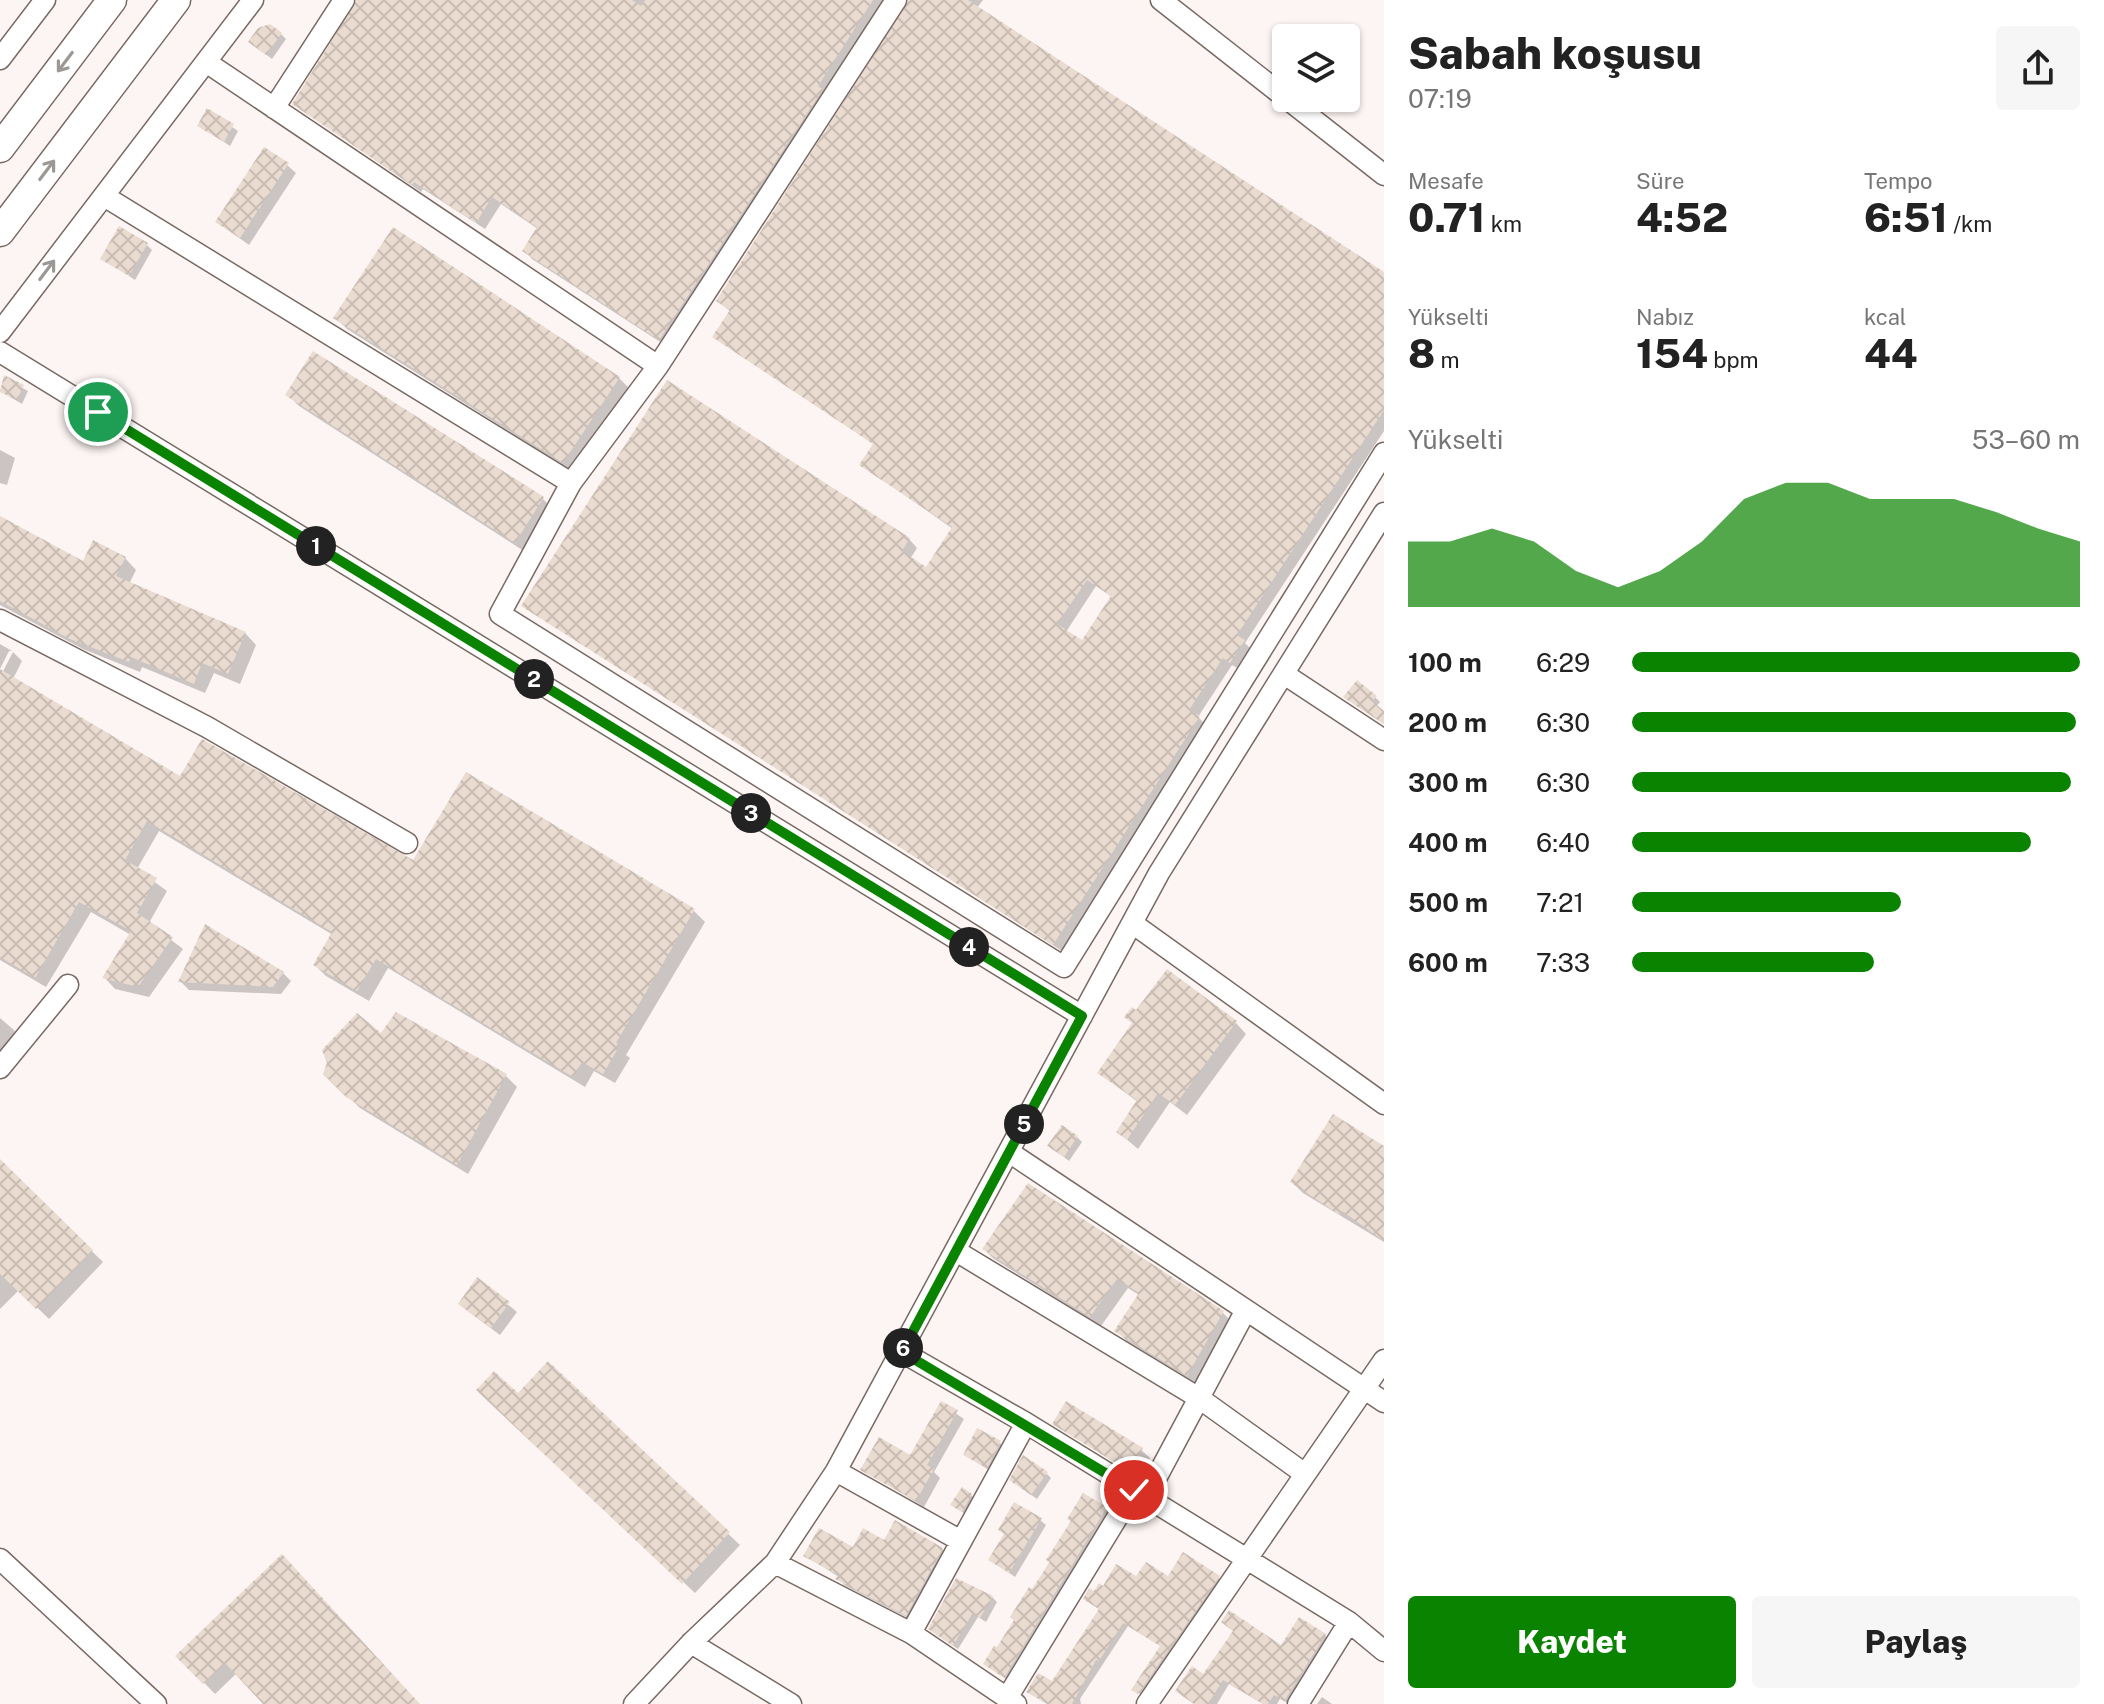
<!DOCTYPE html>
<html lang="tr">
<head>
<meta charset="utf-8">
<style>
  body { margin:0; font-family:"Public Sans",sans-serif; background:#f6f6f6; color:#222; height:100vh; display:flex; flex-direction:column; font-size:30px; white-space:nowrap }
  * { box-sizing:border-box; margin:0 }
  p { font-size:26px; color:#767676 }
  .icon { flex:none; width:44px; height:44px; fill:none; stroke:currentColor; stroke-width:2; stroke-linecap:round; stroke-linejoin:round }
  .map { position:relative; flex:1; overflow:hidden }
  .side { display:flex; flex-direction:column; background:#fff; width:720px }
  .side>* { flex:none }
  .fabs { position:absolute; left:1272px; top:24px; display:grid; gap:16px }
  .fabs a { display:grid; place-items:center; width:88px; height:88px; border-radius:8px; background:#fff; box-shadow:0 2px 6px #0004; font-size:40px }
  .pin { position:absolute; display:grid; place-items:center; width:68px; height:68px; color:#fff; margin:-34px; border:4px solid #fff; border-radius:50%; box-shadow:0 2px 8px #0007 }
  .km { position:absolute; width:40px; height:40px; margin:-20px; border-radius:50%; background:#222; color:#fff; font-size:22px; line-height:40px; text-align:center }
  .round { display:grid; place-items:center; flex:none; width:84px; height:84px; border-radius:8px; background:#f6f6f6 }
  .summary { display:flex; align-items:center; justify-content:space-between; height:136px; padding:0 24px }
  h1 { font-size:44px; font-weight:800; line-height:60px }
  .figures { display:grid; grid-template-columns:repeat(3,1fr); gap:12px; height:136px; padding:8px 24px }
  .figures div { display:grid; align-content:center }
  .figures b { font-size:40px; font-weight:800 }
  .figures small { font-size:22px; font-weight:400 }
  .figures p { font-size:22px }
  .chart { height:224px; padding:16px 24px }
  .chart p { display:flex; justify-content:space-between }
  .chart svg { width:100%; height:144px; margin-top:8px; fill:#0a8400; opacity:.7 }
  .cta { display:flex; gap:16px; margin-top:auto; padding:16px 24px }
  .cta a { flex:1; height:92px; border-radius:8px; background:#0a8400; color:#fff; font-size:32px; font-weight:800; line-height:92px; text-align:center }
  .cta a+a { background:#f6f6f6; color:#222 }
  ul { padding:0 24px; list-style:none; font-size:26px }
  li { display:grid; grid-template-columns:128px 96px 1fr; align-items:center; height:60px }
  li i { height:20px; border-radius:10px; background:#0a8400 }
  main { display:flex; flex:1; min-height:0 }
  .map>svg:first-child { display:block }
  .shadow { fill:#0003; fill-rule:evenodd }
  .building { fill:url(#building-cross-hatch); fill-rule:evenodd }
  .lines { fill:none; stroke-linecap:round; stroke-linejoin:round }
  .minor-casing { stroke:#786963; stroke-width:23 }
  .highway-casing { stroke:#786963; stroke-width:31 }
  .minor { stroke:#fff; stroke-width:20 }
  .highway { stroke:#fff; stroke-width:28 }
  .oneway { stroke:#9c9896 }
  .route-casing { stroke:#fff; stroke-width:16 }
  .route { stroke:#0a8400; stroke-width:10 }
</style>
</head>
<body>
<main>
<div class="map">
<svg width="1384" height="1704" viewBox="0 0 1384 1704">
  <defs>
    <pattern id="building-cross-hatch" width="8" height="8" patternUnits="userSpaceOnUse" patternTransform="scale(2)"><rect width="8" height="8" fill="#e9dbd0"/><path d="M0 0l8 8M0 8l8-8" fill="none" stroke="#c9bcb3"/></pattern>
  </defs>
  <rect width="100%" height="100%" fill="#fdf5f3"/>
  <path class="shadow" d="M360,0h527l-219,347 -136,-88 -8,-9 14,-21 -37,-25 -16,25 -62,-40 -2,3 -126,-88z
    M909,0h74l-6,8 407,266v157l-139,212 7,7 -13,19 -7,-4 -34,52 9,9 -145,225 -538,-345 385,-67 8,9 -7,11 17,11 26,-41 -91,-64 13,-20 -160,-109 16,-24 -13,-11zM1096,586l16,11 -30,46 -16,-11z
    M281,34l5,5 -14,20 -17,-13z
    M208,111l30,20 -8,15 -31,-21z
    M287,165l9,8 -47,72 -32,-23z
    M147,245l5,5 -17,30 -33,-22z
    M336,318l283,60 11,11 -55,84 -228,-144z
    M4,378l24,13 -6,13 -22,-13z
    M287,394l256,105 11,11 -27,43 -228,-147z
    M0,450l15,8 -8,27 -7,-2z
    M0,519l84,45 41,-6 11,12 -7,14 116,49 11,12 -16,39 -26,-11 -9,20 -63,-26 -2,5 -57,-23 -83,-44z
    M0,644l12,7h-3l-9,18z
    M13,652l9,9 -9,18 168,99 233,85 280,48 11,11 -79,133 4,3 -15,25 -21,-12 -9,16 -197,-119 -19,33 -43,-25 -11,-11 18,-30 -174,-104 -22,38 30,22 -18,32 34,26 -34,48 -34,-8 -10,-11 26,-43 -40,-23 -45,75 -46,-27v-283z
    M1375,697l5,5 -4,5 8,6v11l-33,-22z
    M283,973l8,8 -10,13 -92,-4 -8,-8z
    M1137,1013l99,10 10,11 -59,81 -17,-13 -32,47 -20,-17 20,-30 -39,-29 35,-49z
    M0,1018l15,13 -15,28z
    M381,1036l125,40 11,11 -49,87 -108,-66 -35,-34z
    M1077,1137l5,5 -13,19 -19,-15z
    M1384,1149v93l-81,-49 -11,-11z
    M0,1162l103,100 -54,57 -30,-29 -19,19z
    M1028,1185l195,128 10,10 -35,61 -71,-43 -10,-10 22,-36 -11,-7 -27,38 -107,-67 -10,-10z
    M478,1280l39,32 -17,23 -31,-23z
    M548,1364l192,181 -45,48 -205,-192 28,-5z
    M942,1404l22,15 -30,53 6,6 -16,29 -61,-38 48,-11z
    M1055,1423l86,27 9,8 -12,20z
    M1000,1443l5,5 -13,24 -27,-17z
    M1046,1473l5,5 -14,21 -20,-14z
    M971,1495l5,6 -8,15 -10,-7z
    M1105,1508l5,5 -100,169 -25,-18 13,-14 75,-128z
    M1040,1520l6,5 -31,52 -24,-17z
    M885,1543l57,6 6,6 -36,65 -68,-35 -5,-8 -33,-21z
    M282,1557l137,147h-153l-29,-31 -22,21 -37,-38z
    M1218,1577l5,5 -79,115 -10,-8 28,-42 -34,-21 -48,73 1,5h-34l-13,-8 19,-12 47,-74 -15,-11 19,-11 33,-9z
    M992,1597l5,5 -11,20 -8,-5 -20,32 -22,-15z
    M1325,1635l5,6 -41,63 -9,-5 -3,5h-14l-34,-20 -12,20h-22l8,-27z
    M1322,1697l10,7h-15z"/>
  <path class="building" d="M357,0h275l9,6 4,-6h228l-55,86 5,3 -164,251 -137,-89 15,-24 -45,-30 -16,26 -62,-41 -2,3 -120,-81z
    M909,0h59l416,272v138l-147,225 8,5 -15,23 -7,-5 -34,52 11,6 -147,229 -532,-339 146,-226 243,158 -8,13 24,16 26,-40 -93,-62 14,-21 -161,-107 18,-27 -14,-9zM1087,580l24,16 -29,44 -25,-16z
    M270,24l12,9 -16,22 -18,-13 10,-14z
    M207,108l27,16 -10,18 -27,-16z
    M264,147l25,16 -49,75 -25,-16z
    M119,226l29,17 -19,33 -29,-17z
    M393,227l227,150 -57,86 -230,-145z
    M313,351l231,146 -29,46 -230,-148z
    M4,375l20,10 -7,15 -17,-8z
    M0,516l83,45 10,-21 33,17 -10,19 130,56 -18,42 -26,-11 -8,21 -63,-27 -2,5 -59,-23 -70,-38z
    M0,669l180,107 22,-37 211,121 53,-88 229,137 -79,134 4,2 -17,29 -21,-12 -9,15 -197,-118 -19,32 -44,-26 19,-33 -185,-111 -22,39 32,18 -20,35 36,24 -35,50 -36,-9 29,-47 -52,-29 -44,76 -35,-21z
    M1357,680l20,16 -5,5 12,10v13l-41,-27z
    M205,924l79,48 -11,15 -95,-5z
    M1167,969l70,52 -62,84 -17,-12 -31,47 -11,-8 21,-32 -40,-27 35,-50 -8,-6 8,-10 4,3z
    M396,1012l111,62 -50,91 -111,-68 -23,-23 4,-11 -5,-13 35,-37 24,20z
    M1333,1114l51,32v95l-42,-30 -2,4 -50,-33z
    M1062,1125l16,11 -14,21 -17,-11z
    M0,1159l93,91 -57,59 -36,-35z
    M1028,1183l196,128 -37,65 -73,-45 25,-38 -22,-14 -27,38 -108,-68z
    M477,1277l33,25 -19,26 -33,-24z
    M548,1361l182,171 -48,52 -206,-194 18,-19 24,22z
    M941,1401l17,9 -31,55 7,4 -18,32 -56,-31 19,-33 31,18z
    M1066,1401l77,47 -14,23 -77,-47z
    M977,1428l24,13 -14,27 -24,-13z
    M1023,1455l25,17 -17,23 -22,-15z
    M962,1487l10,7 -10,18 -12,-7z
    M1083,1493l24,14 -103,171 -21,-14 11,-18 3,1 17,-27 -4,-3 19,-30 3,2 18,-27 -4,-2 25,-39 -4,-2z
    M1014,1502l28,16 -33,55 -21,-13 16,-26 -6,-4z
    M895,1520l48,28 -37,68 -71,-37 3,-4 -35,-19 16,-28 34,19 10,-19 21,12z
    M1183,1552l37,24 -82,118 -7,-4 29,-44 -37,-23 -24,38 -3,-1 -24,44h-24l-22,-12 12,-19 14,8 47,-72 -16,-10 6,-11 5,3 5,-8 4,3 13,-22 20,12 10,-14 22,14z
    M282,1554l138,150h-157l-38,-41 -22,21 -28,-28z
    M956,1578l37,18 -13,22 -8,-4 -19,32 -25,-17z
    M1229,1610l52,35 18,-28 27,17 -42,67 -10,-6 -6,9h-5l-40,-24 -15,24h-14l-19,-13 17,-25 11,8 30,-43 -12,-9z"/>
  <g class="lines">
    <g class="minor-casing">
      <path id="minor" d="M896,0l-238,366 -87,117 -71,131 564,353 320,-514
        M1161,0l125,98
        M0,59l45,-59
        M206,62l452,304
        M1286,98l98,77
        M274,108l70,-108
        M104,196l467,287
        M0,332l253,-332
        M0,352l1082,664
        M0,620l207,107 200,116
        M1284,674l100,66
        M1132,923l252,181
        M0,1068l68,-83
        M1009,1152l375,250
        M956,1251l243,147 106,76
        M902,1352l124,71 323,199 35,29
        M836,1471l125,70
        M1146,1497l100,-187
        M0,1559l156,145
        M775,1563l136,70 105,71
        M911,1633l115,-210
        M691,1643l100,61
        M1007,1698l127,-208
        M634,1704l57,-61 84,-80 61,-92 323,-598 225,-360
        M1147,1704l237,-344
        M1298,1704l51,-82"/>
    </g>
    <g class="highway-casing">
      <path id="highway" d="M0,148l112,-148
        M0,232l176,-232"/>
    </g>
    <use href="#minor" class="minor"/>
    <use href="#highway" class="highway"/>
  </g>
  <defs><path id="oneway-shaft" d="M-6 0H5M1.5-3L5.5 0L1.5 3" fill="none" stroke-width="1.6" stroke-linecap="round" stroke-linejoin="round" transform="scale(2)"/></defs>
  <g class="oneway">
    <use href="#oneway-shaft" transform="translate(65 62) rotate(127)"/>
    <use href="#oneway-shaft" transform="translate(47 170) rotate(-53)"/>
    <use href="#oneway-shaft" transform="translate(47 270) rotate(-53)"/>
  </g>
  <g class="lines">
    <g class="route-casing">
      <path id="route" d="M98,412l984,604 -180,336 232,138"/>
    </g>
    <use href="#route" class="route"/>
  </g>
</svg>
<div class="fabs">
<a><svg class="icon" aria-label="layers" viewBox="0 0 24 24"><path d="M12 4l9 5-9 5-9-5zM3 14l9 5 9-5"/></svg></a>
</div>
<div class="pin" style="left:98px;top:412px;background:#1e9e55"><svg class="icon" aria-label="arrive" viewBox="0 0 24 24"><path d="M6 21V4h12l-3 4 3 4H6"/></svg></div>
<div class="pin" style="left:1134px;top:1490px;background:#d93025"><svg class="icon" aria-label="check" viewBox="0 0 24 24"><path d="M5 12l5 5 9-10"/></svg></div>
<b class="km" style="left:316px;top:546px">1</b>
<b class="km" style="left:534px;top:679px">2</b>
<b class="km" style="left:751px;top:813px">3</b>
<b class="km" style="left:969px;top:947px">4</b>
<b class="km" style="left:1024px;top:1124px">5</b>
<b class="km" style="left:903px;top:1348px">6</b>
</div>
<section class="side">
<div class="summary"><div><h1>Sabah koşusu</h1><p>07:19</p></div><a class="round"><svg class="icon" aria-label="share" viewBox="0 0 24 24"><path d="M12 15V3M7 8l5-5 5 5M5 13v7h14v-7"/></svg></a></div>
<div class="figures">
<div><p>Mesafe</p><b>0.71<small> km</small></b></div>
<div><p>Süre</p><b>4:52</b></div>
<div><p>Tempo</p><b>6:51<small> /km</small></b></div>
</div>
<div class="figures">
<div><p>Yükselti</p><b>8<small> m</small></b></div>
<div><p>Nabız</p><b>154<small> bpm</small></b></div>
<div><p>kcal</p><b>44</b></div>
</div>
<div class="chart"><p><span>Yükselti</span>53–60 m</p>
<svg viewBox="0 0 160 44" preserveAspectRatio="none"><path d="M0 44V24L10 24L20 20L30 24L40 33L50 38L60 33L70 24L80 11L90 6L100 6L110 11L120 11L130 11L140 15L150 20L160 24V44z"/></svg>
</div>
<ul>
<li><b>100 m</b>6:29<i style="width:100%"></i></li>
<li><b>200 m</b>6:30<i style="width:99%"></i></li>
<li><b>300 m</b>6:30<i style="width:98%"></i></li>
<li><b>400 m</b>6:40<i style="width:89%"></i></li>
<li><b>500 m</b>7:21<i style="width:60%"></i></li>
<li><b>600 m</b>7:33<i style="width:54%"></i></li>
</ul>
<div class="cta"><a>Kaydet</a><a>Paylaş</a></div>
</section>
</main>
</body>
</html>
